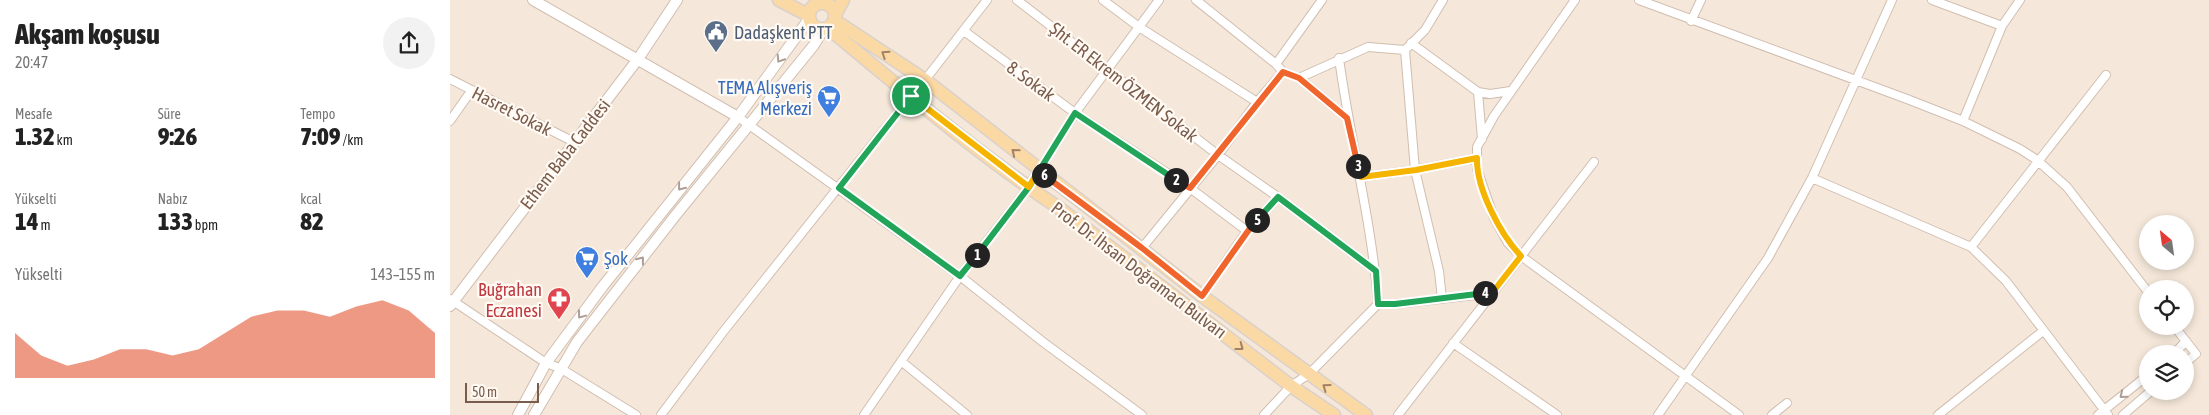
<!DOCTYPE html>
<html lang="tr">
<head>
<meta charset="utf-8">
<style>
  body { margin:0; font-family:"Asap Condensed",sans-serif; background:#f2f2f2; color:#222; height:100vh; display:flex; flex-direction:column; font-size:19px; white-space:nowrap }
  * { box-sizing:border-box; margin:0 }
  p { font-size:16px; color:#767676 }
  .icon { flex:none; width:28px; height:28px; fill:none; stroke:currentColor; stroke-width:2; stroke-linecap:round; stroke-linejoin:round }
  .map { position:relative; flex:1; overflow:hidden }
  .side { display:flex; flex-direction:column; background:#fff; width:450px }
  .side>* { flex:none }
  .needle { width:32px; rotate:331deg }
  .tools { position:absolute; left:1689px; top:215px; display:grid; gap:10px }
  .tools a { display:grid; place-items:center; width:55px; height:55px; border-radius:50%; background:#fff; box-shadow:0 2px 8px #0003; font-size:25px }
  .scale { position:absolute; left:15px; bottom:12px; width:74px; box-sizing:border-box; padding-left:5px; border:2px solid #7a5c4d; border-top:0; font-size:14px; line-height:18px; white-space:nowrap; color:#7a5c4d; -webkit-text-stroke:4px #fffaf3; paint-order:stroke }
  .pin { position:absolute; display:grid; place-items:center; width:42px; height:42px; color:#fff; margin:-21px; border:2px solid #fff; border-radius:50%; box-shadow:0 1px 5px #0007 }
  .km { position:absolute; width:25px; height:25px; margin:-12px; border-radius:50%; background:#222; color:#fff; font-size:14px; line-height:25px; text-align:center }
  .round { display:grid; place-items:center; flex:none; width:52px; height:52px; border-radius:26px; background:#f2f2f2 }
  .summary { display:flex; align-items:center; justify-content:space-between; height:85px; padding:0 15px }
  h1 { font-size:28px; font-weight:800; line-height:38px }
  .figures { display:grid; grid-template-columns:repeat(3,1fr); gap:8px; height:85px; padding:5px 15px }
  .figures div { display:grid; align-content:center }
  .figures b { font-size:25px; font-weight:800 }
  .figures small { font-size:14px; font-weight:400 }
  .figures p { font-size:14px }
  .chart { height:140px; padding:10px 15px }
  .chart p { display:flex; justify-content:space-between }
  .chart svg { width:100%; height:90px; margin-top:5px; fill:#e76f51; opacity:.7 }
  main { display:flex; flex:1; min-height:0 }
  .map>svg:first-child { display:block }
  .residential { fill:#f5e8da; fill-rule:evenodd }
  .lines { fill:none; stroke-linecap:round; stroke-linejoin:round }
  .minor-casing { stroke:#d1beb0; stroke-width:10 }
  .tertiary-casing { stroke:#d1beb0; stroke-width:12 }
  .primary-casing { stroke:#dad1cd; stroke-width:15 }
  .minor { stroke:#fff; stroke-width:8 }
  .tertiary { stroke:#fff; stroke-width:10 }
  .primary { stroke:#fbd9a5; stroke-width:12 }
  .oneway { stroke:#a18267 }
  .oneway2 { stroke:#af9d94 }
  .split-1-casing { stroke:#fff; stroke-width:10 }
  .split-2-casing { stroke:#fff; stroke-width:10 }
  .split-3-casing { stroke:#fff; stroke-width:10 }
  .split-4-casing { stroke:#fff; stroke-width:10 }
  .split-5-casing { stroke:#fff; stroke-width:10 }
  .split-6-casing { stroke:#fff; stroke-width:10 }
  .split-7-casing { stroke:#fff; stroke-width:10 }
  .split-1 { stroke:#22a559; stroke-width:6 }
  .split-2 { stroke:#22a559; stroke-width:6 }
  .split-3 { stroke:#f0652b; stroke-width:6 }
  .split-4 { stroke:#f5b400; stroke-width:6 }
  .split-5 { stroke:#22a559; stroke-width:6 }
  .split-6 { stroke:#f0652b; stroke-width:6 }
  .split-7 { stroke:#f5b400; stroke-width:6 }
  .labels { text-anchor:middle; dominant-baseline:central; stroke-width:4.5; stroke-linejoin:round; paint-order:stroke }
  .service-label { font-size:18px; fill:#4e5e75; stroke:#fffaf3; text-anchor:start }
  .street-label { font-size:18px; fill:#7a5c4d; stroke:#fffaf3 }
  .shop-label { font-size:18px; fill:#366cbe; stroke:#fffaf3; text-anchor:end }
  .health-label { font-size:18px; fill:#be3a42; stroke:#fffaf3; text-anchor:end }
</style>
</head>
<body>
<main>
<section class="side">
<div class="summary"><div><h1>Akşam koşusu</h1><p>20:47</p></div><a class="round"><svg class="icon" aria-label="share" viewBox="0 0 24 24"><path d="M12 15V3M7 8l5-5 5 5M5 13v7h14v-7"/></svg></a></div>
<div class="figures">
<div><p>Mesafe</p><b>1.32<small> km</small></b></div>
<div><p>Süre</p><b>9:26</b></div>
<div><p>Tempo</p><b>7:09<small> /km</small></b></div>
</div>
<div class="figures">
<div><p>Yükselti</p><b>14<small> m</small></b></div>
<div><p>Nabız</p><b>133<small> bpm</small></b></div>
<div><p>kcal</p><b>82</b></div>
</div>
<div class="chart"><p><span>Yükselti</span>143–155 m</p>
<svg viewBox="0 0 160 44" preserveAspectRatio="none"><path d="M0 44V22L10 33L20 38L30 35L40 30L50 30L60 33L70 30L80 22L90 14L100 11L110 11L120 14L130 9L140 6L150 11L160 22V44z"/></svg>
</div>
</section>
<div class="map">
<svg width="1759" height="415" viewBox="0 0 1759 415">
  <rect width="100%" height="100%" fill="#fdf6ec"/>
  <path class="residential" d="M0,0h1759v415h-1759zM1698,224h37v37h-37zM1698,289h37v37h-37zM1698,354h37v37h-37z"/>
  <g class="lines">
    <g class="minor-casing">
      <path id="minor" d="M567,0l201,155 60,42 98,74
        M653,0l36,27 118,75
        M746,0l80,64 7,8 16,6 48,40
        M1125,0l-81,116 -17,31v22l17,49 14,25 13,13 218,159
        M1189,0l268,99 56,22 57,28 17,11 30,27 81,105
        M1482,0l70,26
        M1241,21l10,-21
        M514,31l111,82 115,75 57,43
        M961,43l67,49
        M955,50l10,120 24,101 3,28
        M826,64l46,-64
        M849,78l69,-31 37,3 20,-20 18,-30
        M0,79l124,63
        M475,80l62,-80
        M288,117l222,159 83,66 99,73
        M0,121l21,-30
        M1513,121l39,-95 18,-26
        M1032,139l-4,-47 12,2 21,-3
        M589,171l36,-58 84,-113
        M911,177l54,-7 62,-12
        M1362,178l159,69 35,34 102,134
        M1521,247l135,-172
        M692,248l76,-93 39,-53 26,-30
        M752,296l45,-65 31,-34
        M0,299l96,64 14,5 76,47
        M928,304h17l98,-11
        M1724,326l22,28 -11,9
        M1003,343l104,72
        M1724,354l12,-13
        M451,361l66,54
        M211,415l62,-83 188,-236
        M414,415l96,-139 69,-89
        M814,415l27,-29 18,-12 69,-70c-6,-83 -28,-163 -39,-246
        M948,415l196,-253
        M1208,415l110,-157 44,-80 80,-178
        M1322,415l15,-12
        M1488,415l105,-84
        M1648,415l50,-40
        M1673,415l28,-24"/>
    </g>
    <g class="tertiary-casing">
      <path id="tertiary" d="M83,0l205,117
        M579,187l10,-16
        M0,306l188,-247 39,-59
        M68,415l28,-52 57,-77 135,-169 71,-98
        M84,415l43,-73 98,-126 139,-171 9,-15"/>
    </g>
    <g class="primary-casing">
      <path id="primary" d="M329,0l29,15
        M359 16a13 13 0 1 1 26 0a13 13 0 1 1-26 0Z
        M385,15l8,-15
        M384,20l91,60 277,216 164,119
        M378,28c75,62 150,126 231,180l232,178 43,29"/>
    </g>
    <use href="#minor" class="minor"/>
    <use href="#tertiary" class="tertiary"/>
    <use href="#primary" class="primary"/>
  </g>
  <defs><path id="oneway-chevron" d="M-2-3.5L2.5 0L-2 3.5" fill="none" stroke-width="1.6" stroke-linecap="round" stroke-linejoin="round" transform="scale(1.25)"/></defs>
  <g class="oneway">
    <use href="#oneway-chevron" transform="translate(435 54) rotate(-146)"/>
    <use href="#oneway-chevron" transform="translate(565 152) rotate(-141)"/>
    <use href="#oneway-chevron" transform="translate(790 347) rotate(37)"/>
    <use href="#oneway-chevron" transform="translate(876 387) rotate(-144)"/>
  </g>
  <g class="oneway2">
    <use href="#oneway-chevron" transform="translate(330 59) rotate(123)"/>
    <use href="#oneway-chevron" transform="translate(231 187) rotate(128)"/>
    <use href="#oneway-chevron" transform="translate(191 260) rotate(-52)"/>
    <use href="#oneway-chevron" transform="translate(131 315) rotate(127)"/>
    <use href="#oneway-chevron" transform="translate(1673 395) rotate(141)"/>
  </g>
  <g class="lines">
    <g class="split-1-casing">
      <path id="split-1" d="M461,96l-72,92 121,88 17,-21"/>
    </g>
    <g class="split-2-casing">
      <path id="split-2" d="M527,255l52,-68 46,-74 101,67"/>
    </g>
    <g class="split-3-casing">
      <path id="split-3" d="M726,180l14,8 93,-116 16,6 48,40 11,48"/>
    </g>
    <g class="split-4-casing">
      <path id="split-4" d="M908,166l3,11 55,-7 61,-12c-1,30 23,76 44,98l-29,37h-7"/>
    </g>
    <g class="split-5-casing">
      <path id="split-5" d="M807,220l21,-23 98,74 2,33h17l90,-11"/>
    </g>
    <g class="split-6-casing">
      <path id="split-6" d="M594,175l98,73 60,48 46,-65 9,-11"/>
    </g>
    <g class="split-7-casing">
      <path id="split-7" d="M461,96l118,91 9,-16 6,4"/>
    </g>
    <use href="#split-1" class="split-1"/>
    <use href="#split-2" class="split-2"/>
    <use href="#split-3" class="split-3"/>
    <use href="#split-4" class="split-4"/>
    <use href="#split-5" class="split-5"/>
    <use href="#split-6" class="split-6"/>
    <use href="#split-7" class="split-7"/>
  </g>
  <defs>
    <g id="civic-pin" transform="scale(1.25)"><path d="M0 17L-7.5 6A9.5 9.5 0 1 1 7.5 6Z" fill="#5c6f8a" stroke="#fffaf3"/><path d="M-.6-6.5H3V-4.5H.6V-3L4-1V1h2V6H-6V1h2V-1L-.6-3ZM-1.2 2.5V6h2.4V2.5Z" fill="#fff"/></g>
    <g id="supermarket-pin" transform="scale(1.25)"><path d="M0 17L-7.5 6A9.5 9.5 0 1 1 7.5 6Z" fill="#3f7fe0" stroke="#fffaf3"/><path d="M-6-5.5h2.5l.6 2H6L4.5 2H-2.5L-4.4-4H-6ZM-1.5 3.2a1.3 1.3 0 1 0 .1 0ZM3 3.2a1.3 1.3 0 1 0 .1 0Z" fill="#fff"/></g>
    <g id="pharmacy-pin" transform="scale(1.25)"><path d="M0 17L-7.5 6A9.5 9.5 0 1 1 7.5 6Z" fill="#e0444e" stroke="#fffaf3"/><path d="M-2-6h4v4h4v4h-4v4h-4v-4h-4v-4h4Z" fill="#fff"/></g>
  </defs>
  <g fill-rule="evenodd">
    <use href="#civic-pin" x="266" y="32"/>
    <use href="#supermarket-pin" x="379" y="97"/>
    <use href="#supermarket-pin" x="137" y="258"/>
    <use href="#pharmacy-pin" x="109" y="299"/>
  </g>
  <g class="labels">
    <g class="service-label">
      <text x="284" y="32">Dadaşkent PTT</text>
    </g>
    <g class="street-label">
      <text transform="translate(581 81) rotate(36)">8. Sokak</text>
      <text transform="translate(674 82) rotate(38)">Şht. ER Ekrem ÖZMEN Sokak</text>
      <text transform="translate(62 111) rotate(27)">Hasret Sokak</text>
      <text transform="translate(115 154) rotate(-52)">Ethem Baba Caddesi</text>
      <text transform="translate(689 270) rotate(37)">Prof. Dr. İhsan Doğramacı Bulvarı</text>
    </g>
    <g class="shop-label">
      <text x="362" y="87">TEMA Alışveriş<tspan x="362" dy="21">Merkezi</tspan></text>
      <text x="154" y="258" text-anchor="start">Şok</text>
    </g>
    <g class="health-label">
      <text x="92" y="289">Buğrahan<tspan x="92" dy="21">Eczanesi</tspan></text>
    </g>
  </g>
</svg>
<div class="tools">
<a><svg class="needle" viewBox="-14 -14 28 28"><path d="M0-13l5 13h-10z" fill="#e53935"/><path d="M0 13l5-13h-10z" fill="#767676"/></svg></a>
<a><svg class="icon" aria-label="locate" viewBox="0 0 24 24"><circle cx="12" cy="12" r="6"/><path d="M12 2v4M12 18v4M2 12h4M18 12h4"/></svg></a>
<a><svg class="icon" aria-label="layers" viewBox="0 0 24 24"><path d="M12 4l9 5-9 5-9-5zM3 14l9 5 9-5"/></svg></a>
</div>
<div class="scale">50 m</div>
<div class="pin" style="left:461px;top:96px;background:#1e9e55"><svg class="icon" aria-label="arrive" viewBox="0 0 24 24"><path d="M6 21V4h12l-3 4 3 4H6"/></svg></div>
<b class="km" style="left:527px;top:255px">1</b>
<b class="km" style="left:726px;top:180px">2</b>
<b class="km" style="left:908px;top:166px">3</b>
<b class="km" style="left:1035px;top:293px">4</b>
<b class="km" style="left:807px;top:220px">5</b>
<b class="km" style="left:594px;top:175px">6</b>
</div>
</main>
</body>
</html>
